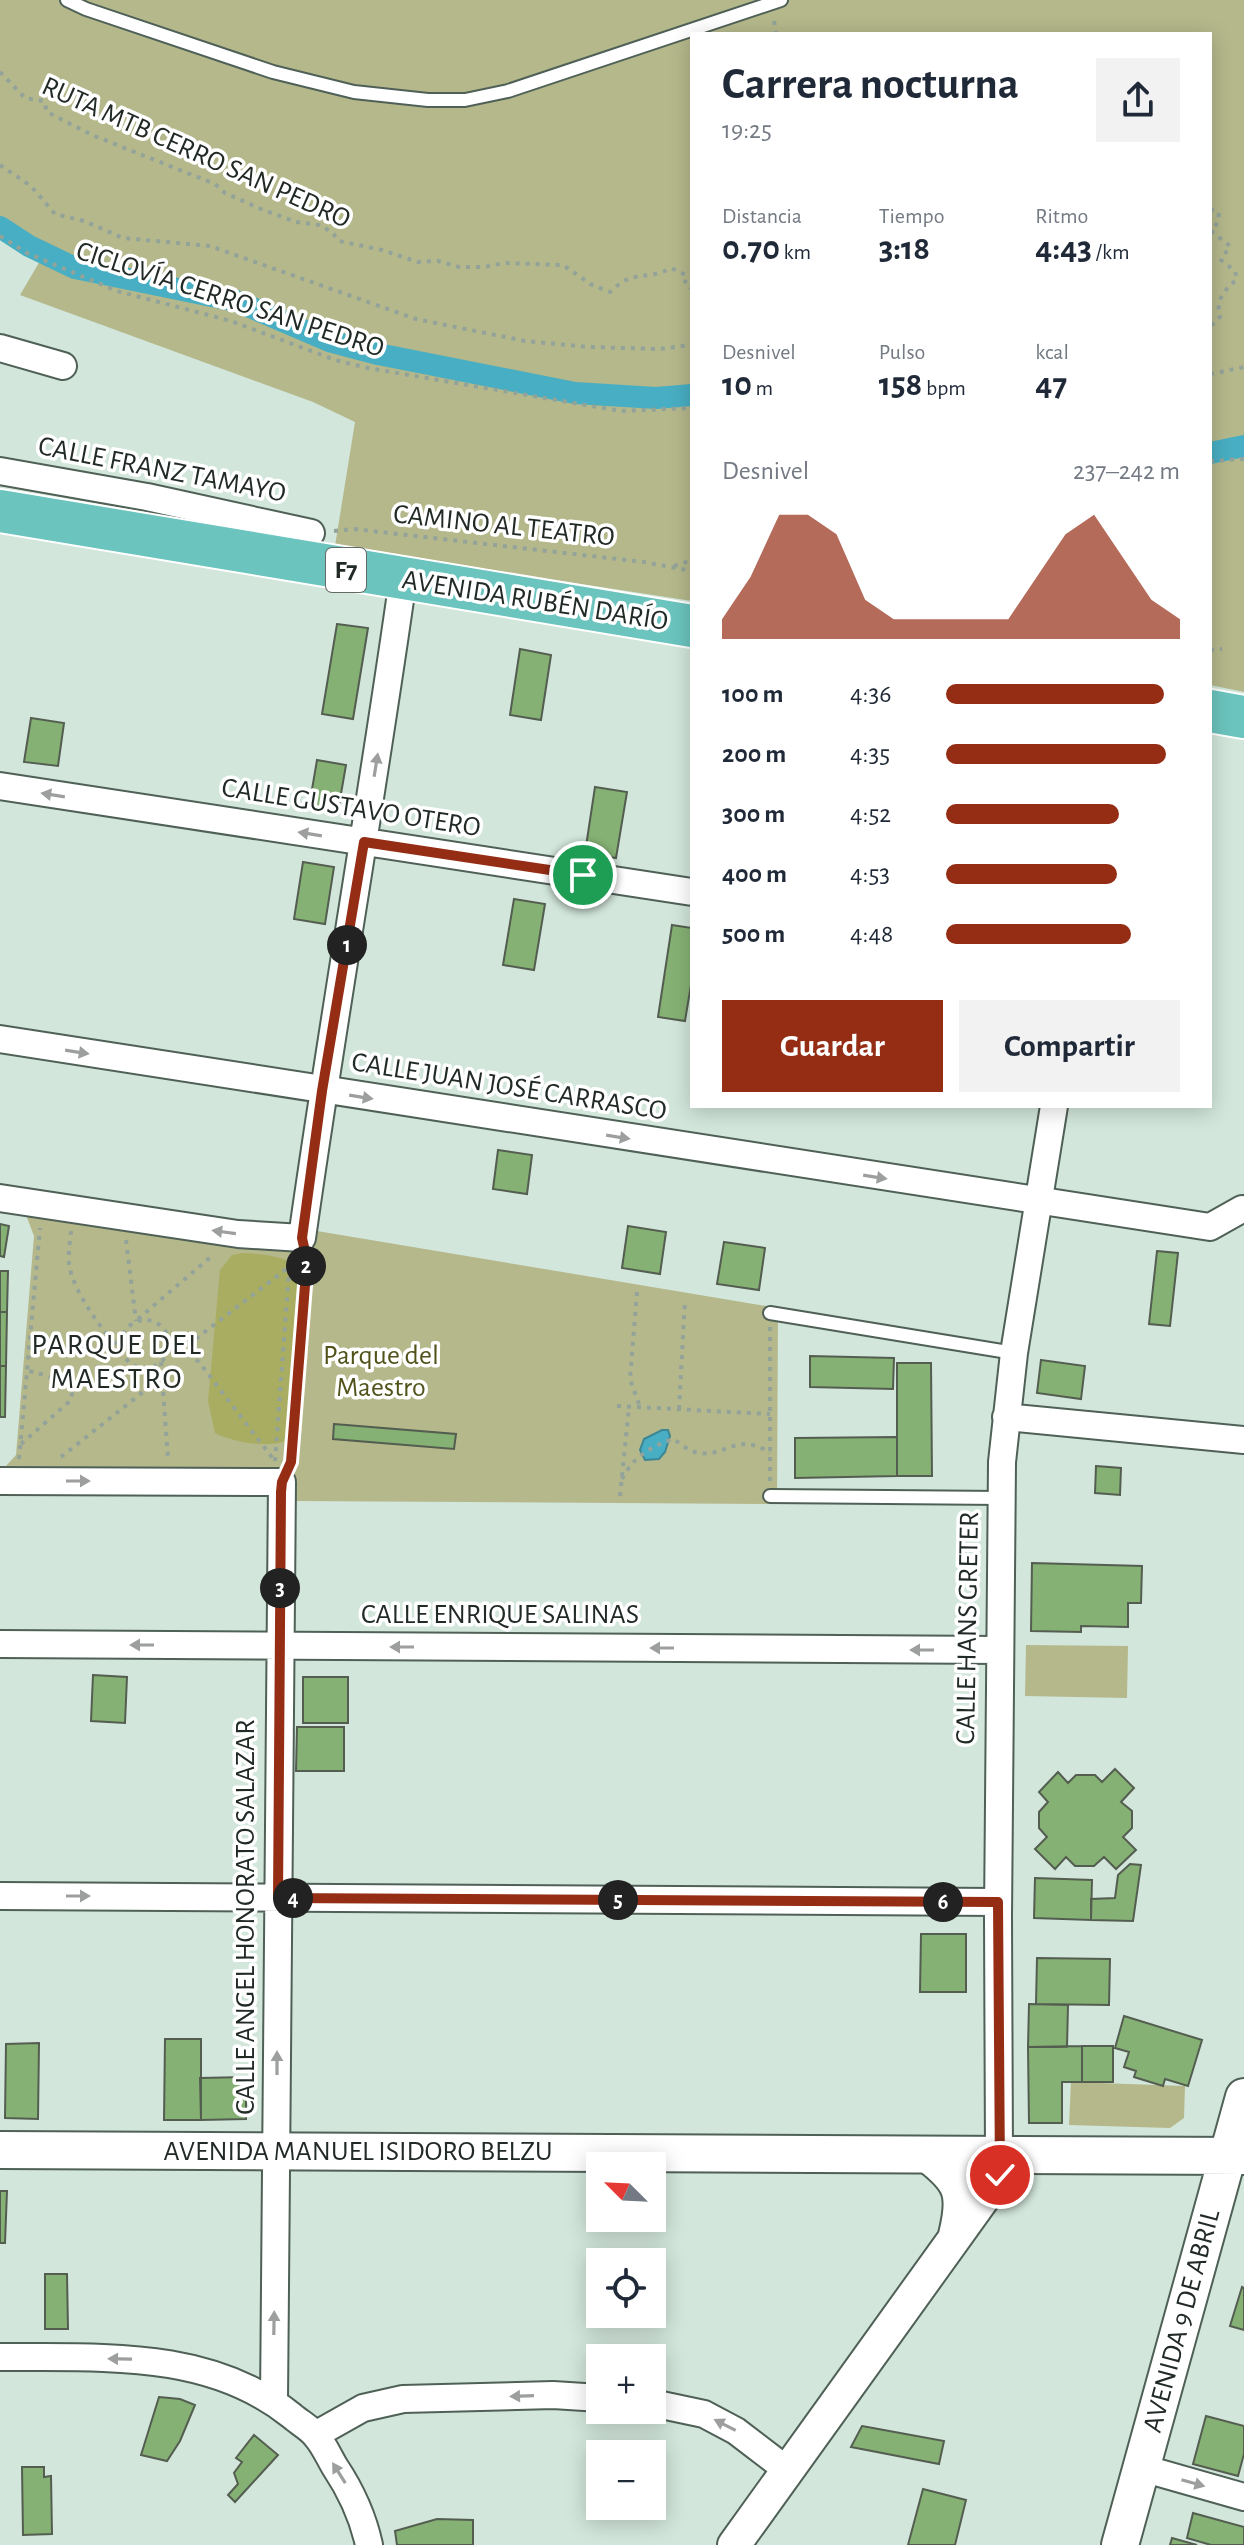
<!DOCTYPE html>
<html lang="es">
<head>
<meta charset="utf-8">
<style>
  body { margin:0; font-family:"Alegreya Sans",sans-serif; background:#f2f2f3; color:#1f2937; height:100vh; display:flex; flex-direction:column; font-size:30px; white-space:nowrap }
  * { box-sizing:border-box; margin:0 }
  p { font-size:26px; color:#747a83 }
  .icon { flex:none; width:44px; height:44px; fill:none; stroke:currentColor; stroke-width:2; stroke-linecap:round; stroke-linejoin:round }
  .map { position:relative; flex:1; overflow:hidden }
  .details { position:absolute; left:690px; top:32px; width:522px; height:1076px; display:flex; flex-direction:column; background:#fff; border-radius:0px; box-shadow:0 4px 20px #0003 }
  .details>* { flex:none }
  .needle { width:52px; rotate:294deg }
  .buttons { position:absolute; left:586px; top:2152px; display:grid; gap:16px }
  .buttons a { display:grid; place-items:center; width:80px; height:80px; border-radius:0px; background:#fff; box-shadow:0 4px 20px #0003; font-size:40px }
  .pin { position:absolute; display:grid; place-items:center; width:68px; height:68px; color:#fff; margin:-34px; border:4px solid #fff; border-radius:50%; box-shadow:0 2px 8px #0007 }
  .km { position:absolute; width:40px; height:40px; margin:-20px; border-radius:50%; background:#222; color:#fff; font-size:22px; line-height:40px; text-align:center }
  .round { display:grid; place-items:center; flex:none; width:84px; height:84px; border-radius:0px; background:#f2f2f3 }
  .overview { display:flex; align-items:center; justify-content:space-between; height:136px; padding:0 32px }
  h1 { font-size:44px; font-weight:600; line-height:60px }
  .figures { display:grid; grid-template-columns:repeat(3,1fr); gap:12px; height:136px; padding:8px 32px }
  .figures div { display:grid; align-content:center }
  .figures b { font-size:34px; font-weight:600 }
  .figures small { font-size:22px; font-weight:400 }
  .figures p { font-size:22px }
  .chart { height:224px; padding:16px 32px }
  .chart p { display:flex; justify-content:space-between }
  .chart svg { width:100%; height:144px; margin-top:8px; fill:#952d15; opacity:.7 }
  .primary-button { display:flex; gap:16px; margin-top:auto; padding:16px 32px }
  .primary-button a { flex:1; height:92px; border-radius:0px; background:#952d15; color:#fff; font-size:32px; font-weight:600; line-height:92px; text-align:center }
  .primary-button a+a { background:#f2f2f3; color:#1f2937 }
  ul { padding:0 32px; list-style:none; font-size:26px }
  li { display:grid; grid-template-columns:128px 96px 1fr; align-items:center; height:60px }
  li i { height:20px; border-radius:10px; background:#952d15 }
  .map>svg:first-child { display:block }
  .green { fill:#b5b88b }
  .forest { fill:#a9ad62 }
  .water { fill:#48aec3; stroke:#3d8694; stroke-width:2 }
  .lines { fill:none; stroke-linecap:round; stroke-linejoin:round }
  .canal { stroke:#48aec3; stroke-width:22 }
  .building { fill:#86b174; stroke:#545e50; stroke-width:2 }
  .service-casing { stroke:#4f6057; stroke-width:16 }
  .minor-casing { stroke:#4f6057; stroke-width:30 }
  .tertiary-casing { stroke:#4f6057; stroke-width:36 }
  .secondary-casing { stroke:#4f6057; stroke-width:40 }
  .trunk-casing { stroke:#fff; stroke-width:46 }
  .path { stroke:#93a39a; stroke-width:4; stroke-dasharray:4 6; stroke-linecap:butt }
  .service { stroke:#fff; stroke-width:12 }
  .minor { stroke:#fff; stroke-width:26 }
  .tertiary { stroke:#fff; stroke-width:32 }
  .secondary { stroke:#fff; stroke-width:36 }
  .trunk { stroke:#6bc4be; stroke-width:42 }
  .oneway { fill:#9c9f9d }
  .route-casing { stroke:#fff; stroke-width:16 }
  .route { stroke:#952d15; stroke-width:10 }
  .labels { text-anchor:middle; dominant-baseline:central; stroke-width:7; stroke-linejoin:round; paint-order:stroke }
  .shield { fill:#fff; stroke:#646a67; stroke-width:2 }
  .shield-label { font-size:26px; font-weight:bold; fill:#222a26 }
  .street-label { font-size:28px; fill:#222a26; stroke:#fff }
  .park-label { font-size:28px; fill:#51521a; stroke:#fff }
  .neighbourhood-label { font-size:30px; letter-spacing:2px; fill:#222a26; stroke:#fff }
</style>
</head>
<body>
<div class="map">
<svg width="1244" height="2545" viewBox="0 0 1244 2545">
  <rect width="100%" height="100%" fill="#d2e6db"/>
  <path class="green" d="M0,0h1244v692l-34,-7v-651h-518v567l-357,-55 -335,-60v-8l141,26 194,42 20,-124 -42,-20 -293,-107 27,-46 -47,-30z
    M26,1215l286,40 5,-24 461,77 -1,196 -486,-3 -1,-31 -284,-4 10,-11 18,-219z
    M1026,1645l102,1 -1,52 -102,-2z
    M1071,2082l114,4 -1,32 -14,10 -101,-3z"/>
  <path class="forest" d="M243,1253c18,1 51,3 61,21 2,4 1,8 2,13l-12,150c-19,13 -60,6 -79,-4l-7,-32 12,-131 12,-15z"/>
  <path class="water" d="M662,1430h6l2,6 -5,16 -6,7 -14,1 -5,-10 4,-11z"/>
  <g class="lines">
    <path class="canal" d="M0,227l29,19 46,22 161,33 93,40 49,13 197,39 81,5 36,-3
      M1210,453l34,-7"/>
  </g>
  <path class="building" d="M337,624l31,4 -15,91 -31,-5z
    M520,649l31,6 -10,65 -31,-5z
    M31,718l33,5 -6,43 -34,-4z
    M317,760l29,5 -8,46 -29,-4z
    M595,787l32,5 -11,66 -31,-5z
    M303,862l31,5 -9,57 -31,-5z
    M514,899l31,5 -11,66 -31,-5z
    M672,925l20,3v51l-7,42 -27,-4z
    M498,1150l34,5 -5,39 -34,-5z
    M0,1224l9,2 -5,31 -4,-1z
    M628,1226l38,6 -6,42 -38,-6z
    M724,1242l41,6 -6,42 -42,-6z
    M1157,1251l21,2 -8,73 -21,-2z
    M0,1271h8l-1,41h-7z
    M0,1312h7l-1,54h-6z
    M810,1356l84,2 -1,31 -83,-2z
    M1041,1360l44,6 -4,33 -44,-6z
    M897,1363h34l1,113h-35z
    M0,1366h6l-1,51h-5z
    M334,1424l122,10 -2,15 -121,-10z
    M897,1437v39l-102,2v-40z
    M1096,1466l25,2 -1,27 -25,-2z
    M1032,1563l110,3 -1,37h-13v24l-47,-1v6l-50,-1z
    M93,1675l34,2 -2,46 -34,-2z
    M303,1677h45v46h-45z
    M297,1727h47v44h-48z
    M1115,1769l19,19 -13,14 11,9v17l-9,9 13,13 -20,19 -12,-12 -10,9h-19l-9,-9 -11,12 -20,-20 12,-12 -8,-9v-16l9,-10 -9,-10 19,-20 10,11 8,-8h19l7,7z
    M1130,1864l11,1 -8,56 -42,-1v-21l24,-1 3,-23z
    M1035,1878l57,2 -1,40 -57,-2z
    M921,1934h45v58h-46z
    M1037,1958l73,1 -1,46 -73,-1z
    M1029,2004l39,1 -1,42h-39z
    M1124,2016l78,24 -14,46 -23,-7 -2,7 -29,-9 2,-6 -12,-4 5,-15 -14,-4z
    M165,2039h36v81h-37z
    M39,2043l-1,76 -33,-1 1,-74z
    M1082,2046v36h-20v41h-33l-1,-76z
    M1082,2046h31v36h-31z
    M246,2077v42l-45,1 -1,-42z
    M0,2191h7l-2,52h-5z
    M45,2274h22l1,55h-23z
    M1242,2287l2,1v42l-14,-4z
    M159,2397l21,2 15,6 -15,36 -13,20 -26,-6z
    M1206,2416l38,10v28l-6,22 -45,-12z
    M862,2426l82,15 -5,23 -88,-17z
    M254,2435l24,20 -43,47 -7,-7 10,-11 -4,-11 8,-11 -6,-4z
    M22,2467h22v10l7,-1 1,58 -29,1z
    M923,2489l43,11 -11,45h-47z
    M1193,2513l51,14v18h-33l-24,-7z
    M437,2519l36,1v25h-76l-2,-14z
    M1172,2538l25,7h-27z"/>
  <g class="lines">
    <g class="service-casing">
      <path id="service" d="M67,0l19,9 187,63 81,20 74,8h37l43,-9 273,-91
        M770,1313l244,40
        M770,1496l232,2"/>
    </g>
    <g class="minor-casing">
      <path id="minor" d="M0,348l63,18
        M0,471l147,26 164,36
        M0,786l692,106
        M0,1039l1210,188 32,-18
        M0,1198l238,36 64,4c31,-220 70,-439 101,-659
        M1006,1417l238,23
        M0,1481l282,1 -8,919
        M0,1644l1000,6
        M0,1896l998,6
        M999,2155l-1,-239 4,-454 12,-109 40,-247
        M0,2357c101,1 209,-8 292,59 8,7 18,12 24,20 8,9 13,21 19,31 16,24 28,50 34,78
        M652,2403l52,11 32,17 51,39
        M315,2435l48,-27 40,-9 150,-4 47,3
        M1142,2468l102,29"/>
    </g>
    <g class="tertiary-casing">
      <path id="tertiary" d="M927,2156c34,26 38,38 28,79
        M734,2545l266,-370 -1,-20"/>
    </g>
    <g class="secondary-casing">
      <path id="secondary" d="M0,2150l1244,6
        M1120,2545l124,-448"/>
    </g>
    <g class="trunk-casing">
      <path id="trunk" d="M0,511l692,115
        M1210,711l34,6"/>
    </g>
    <path class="path" d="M774,21l2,13
      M0,72l25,26 19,3 3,11 45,23 123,49 10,9 36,16 35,13 23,3 13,7 7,9 43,9 36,12 20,-1 21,6h25l20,-4 59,2 29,20 18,7c24,-24 35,-10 61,-24l15,7 -1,9 7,5
      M0,165l31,21 24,28 29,7 39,17 87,8 206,73 109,22 64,6 69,2 34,-4
      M1210,209l9,4 -1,9 -7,9 19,15 -9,14 14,11 2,8c-12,11 -22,20 -17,38l-10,10
      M0,236l27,17 90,38 114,30 104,39 33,8 253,43 71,-3
      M1210,374l34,-7
      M1210,461l34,-2
      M334,531l20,-2 290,33 48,9
      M674,566l18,-6
      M1210,634h2
      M1210,650l12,-1
      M71,1231c-1,11 -3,23 -2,33 4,28 35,69 54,89
      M126,1240l10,81
      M637,1292l-7,87 10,28
      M138,1319l75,-64
      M121 1344a24 24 0 1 1 48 0a24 24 0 1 1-48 0Z
      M770,1327v155
      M169,1347l19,7 11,8 75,98
      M180,1351l109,-84
      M161,1362l7,97
      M71,1385l27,-18 22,-31
      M617,1406l153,8
      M679,1409l6,-109
      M21,1444l49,-43 2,-7 -2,-8c-8,-5 -35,-15 -43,-15
      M61,1457l101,-80
      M19,1459l21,-231
      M275,1461l15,-203
      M291,1462l16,-203
      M622,1479c11,-22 28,-32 51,-40 7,4 14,11 22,13 29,8 41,-22 75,1
      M620,1496l9,-89"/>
    <use href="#service" class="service"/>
    <use href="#minor" class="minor"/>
    <use href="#tertiary" class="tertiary"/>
    <use href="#secondary" class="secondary"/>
    <use href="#trunk" class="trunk"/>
  </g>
  <defs><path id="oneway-solid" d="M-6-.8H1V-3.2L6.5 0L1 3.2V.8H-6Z" transform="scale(2)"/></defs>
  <g class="oneway">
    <use href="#oneway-solid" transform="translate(376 765) rotate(-81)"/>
    <use href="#oneway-solid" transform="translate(53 795) rotate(-171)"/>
    <use href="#oneway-solid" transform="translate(310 834) rotate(-171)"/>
    <use href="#oneway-solid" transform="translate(77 1052) rotate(9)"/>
    <use href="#oneway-solid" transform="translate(361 1097) rotate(9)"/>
    <use href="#oneway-solid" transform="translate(618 1137) rotate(9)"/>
    <use href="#oneway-solid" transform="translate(875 1177) rotate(9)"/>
    <use href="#oneway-solid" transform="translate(224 1232) rotate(-172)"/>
    <use href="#oneway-solid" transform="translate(78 1481)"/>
    <use href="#oneway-solid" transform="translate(142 1645) rotate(-180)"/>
    <use href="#oneway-solid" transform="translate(402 1647) rotate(-180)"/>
    <use href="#oneway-solid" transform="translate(662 1648) rotate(-180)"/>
    <use href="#oneway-solid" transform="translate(922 1650) rotate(-180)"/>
    <use href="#oneway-solid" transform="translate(78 1896)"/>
    <use href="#oneway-solid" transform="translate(277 2063) rotate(-90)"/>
    <use href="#oneway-solid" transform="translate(274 2323) rotate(-89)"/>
    <use href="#oneway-solid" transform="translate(120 2359) rotate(-179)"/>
    <use href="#oneway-solid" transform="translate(522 2396) rotate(178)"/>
    <use href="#oneway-solid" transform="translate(725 2425) rotate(-153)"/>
    <use href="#oneway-solid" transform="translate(339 2473) rotate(-122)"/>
    <use href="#oneway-solid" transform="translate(1193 2483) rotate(16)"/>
  </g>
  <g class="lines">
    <g class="route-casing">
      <path id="route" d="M583,875l-219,-33 -42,249 -20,147 5,22 -16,202 -9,20 -1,10 -3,406 720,4 2,273"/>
    </g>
    <use href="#route" class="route"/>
  </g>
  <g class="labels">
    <rect class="shield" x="326" y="548" width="40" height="44" rx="6"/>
    <g class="shield-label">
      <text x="346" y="570">F7</text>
    </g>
    <g class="street-label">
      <text transform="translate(196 153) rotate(24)">RUTA MTB CERRO SAN PEDRO</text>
      <text transform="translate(230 300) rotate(18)">CICLOVÍA CERRO SAN PEDRO</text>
      <text transform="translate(162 470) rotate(11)">CALLE FRANZ TAMAYO</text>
      <text transform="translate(504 526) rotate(6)">CAMINO AL TEATRO</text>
      <text transform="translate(535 601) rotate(9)">AVENIDA RUBÉN DARÍO</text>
      <text transform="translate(351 808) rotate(9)">CALLE GUSTAVO OTERO</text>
      <text transform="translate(509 1087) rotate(9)">CALLE JUAN JOSÉ CARRASCO</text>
      <text x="500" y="1615">CALLE ENRIQUE SALINAS</text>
      <text transform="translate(968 1628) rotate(-89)">CALLE HANS GRETER</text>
      <text transform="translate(246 1917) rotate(-90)">CALLE ANGEL HONORATO SALAZAR</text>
      <text x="358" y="2152">AVENIDA MANUEL ISIDORO BELZU</text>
      <text transform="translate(1182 2321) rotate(-75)">AVENIDA 9 DE ABRIL</text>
    </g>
    <g class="park-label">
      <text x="381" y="1356">Parque del<tspan x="381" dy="32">Maestro</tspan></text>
    </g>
    <g class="neighbourhood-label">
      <text x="117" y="1345">PARQUE DEL<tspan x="117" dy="34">MAESTRO</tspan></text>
    </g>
  </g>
</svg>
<div class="buttons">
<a><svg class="needle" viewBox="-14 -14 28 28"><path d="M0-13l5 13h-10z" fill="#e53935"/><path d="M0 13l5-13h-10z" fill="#747a83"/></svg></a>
<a><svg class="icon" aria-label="locate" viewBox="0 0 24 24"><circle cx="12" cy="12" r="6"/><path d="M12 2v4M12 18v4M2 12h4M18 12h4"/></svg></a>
<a>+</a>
<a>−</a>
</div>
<div class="pin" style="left:583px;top:875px;background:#1e9e55"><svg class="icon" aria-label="arrive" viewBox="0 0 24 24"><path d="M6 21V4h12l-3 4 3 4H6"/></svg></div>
<div class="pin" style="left:1000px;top:2175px;background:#d93025"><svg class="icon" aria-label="check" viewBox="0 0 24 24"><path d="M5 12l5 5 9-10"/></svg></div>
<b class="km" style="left:347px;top:945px">1</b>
<b class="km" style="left:306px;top:1266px">2</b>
<b class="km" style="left:280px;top:1588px">3</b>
<b class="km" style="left:293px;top:1898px">4</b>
<b class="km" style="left:618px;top:1900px">5</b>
<b class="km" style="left:943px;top:1902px">6</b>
<section class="details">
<div class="overview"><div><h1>Carrera nocturna</h1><p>19:25</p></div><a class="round"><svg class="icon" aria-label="share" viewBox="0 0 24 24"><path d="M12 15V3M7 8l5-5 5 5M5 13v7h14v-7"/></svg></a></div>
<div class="figures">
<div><p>Distancia</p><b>0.70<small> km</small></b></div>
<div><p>Tiempo</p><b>3:18</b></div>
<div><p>Ritmo</p><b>4:43<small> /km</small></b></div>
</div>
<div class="figures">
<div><p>Desnivel</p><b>10<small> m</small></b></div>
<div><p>Pulso</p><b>158<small> bpm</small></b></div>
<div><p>kcal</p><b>47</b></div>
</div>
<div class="chart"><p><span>Desnivel</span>237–242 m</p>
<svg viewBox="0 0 160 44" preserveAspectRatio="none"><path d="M0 44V38L10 25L20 6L30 6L40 12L50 32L60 38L70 38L80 38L90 38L100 38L110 25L120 12L130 6L140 19L150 32L160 38V44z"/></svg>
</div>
<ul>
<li><b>100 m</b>4:36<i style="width:93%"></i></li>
<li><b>200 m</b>4:35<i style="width:94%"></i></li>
<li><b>300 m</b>4:52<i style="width:74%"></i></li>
<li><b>400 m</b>4:53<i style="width:73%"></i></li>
<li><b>500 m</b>4:48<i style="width:79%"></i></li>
</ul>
<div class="primary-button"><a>Guardar</a><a>Compartir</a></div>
</section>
</div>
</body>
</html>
